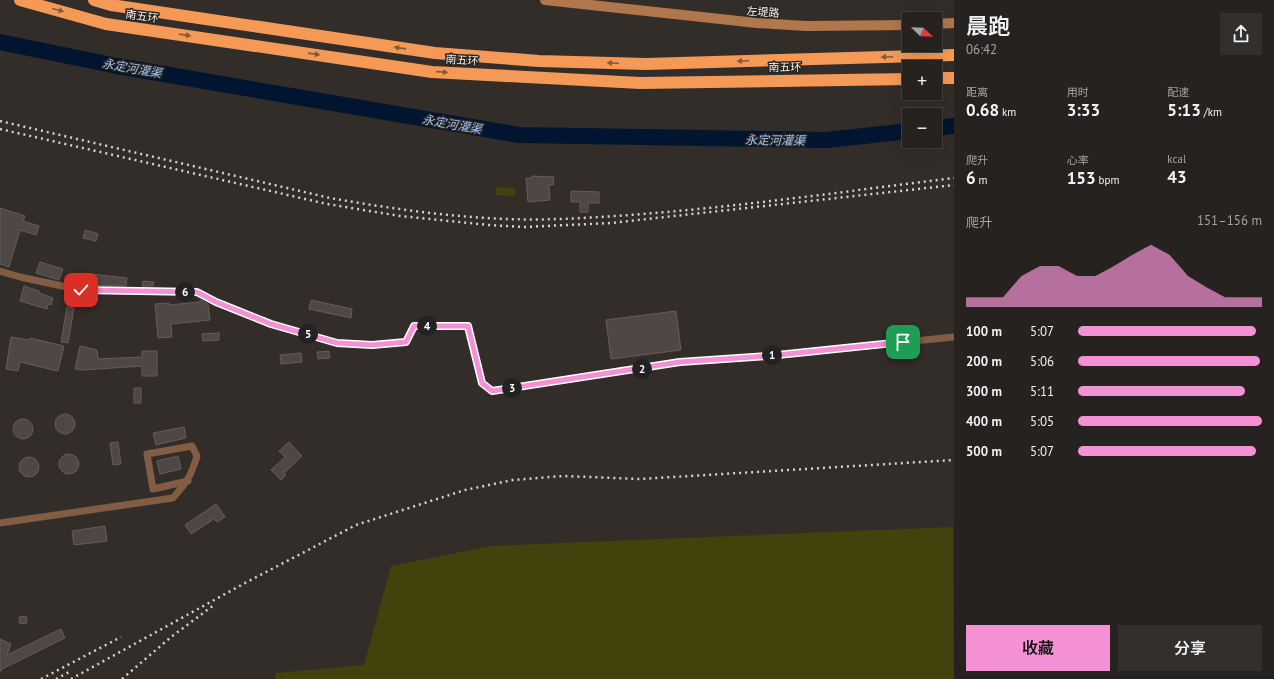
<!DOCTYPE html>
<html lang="zh">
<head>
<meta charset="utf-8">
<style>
  body { margin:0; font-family:"PT Sans","Noto Sans SC",sans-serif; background:#322f2c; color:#f1f3f6; height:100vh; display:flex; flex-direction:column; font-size:15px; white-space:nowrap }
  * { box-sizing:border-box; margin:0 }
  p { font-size:13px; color:#a4a4a4 }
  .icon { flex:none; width:22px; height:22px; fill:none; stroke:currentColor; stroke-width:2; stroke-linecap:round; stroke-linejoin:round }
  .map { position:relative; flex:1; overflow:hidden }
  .side { display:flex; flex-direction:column; background:#26221f; width:320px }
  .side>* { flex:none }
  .needle { width:26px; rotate:113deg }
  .fabs { position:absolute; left:902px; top:12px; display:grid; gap:8px }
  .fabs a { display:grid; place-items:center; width:40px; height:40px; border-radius:0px; background:#26221f; box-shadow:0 4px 16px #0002,0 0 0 1px #423f3d; font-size:20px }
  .pin { position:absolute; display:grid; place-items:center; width:34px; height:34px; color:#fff; margin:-17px; border-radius:8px; box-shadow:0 2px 6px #0006 }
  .km { position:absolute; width:20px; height:20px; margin:-10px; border-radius:50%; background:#222; color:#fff; font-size:11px; line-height:20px; text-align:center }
  .round { display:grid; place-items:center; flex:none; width:42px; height:42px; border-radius:0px; background:#322f2c }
  .head { display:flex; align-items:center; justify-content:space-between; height:68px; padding:0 12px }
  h1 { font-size:22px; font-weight:600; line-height:30px }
  .metrics { display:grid; grid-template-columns:repeat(3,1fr); gap:6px; height:68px; padding:4px 12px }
  .metrics div { display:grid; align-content:center }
  .metrics b { font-size:17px; font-weight:600 }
  .metrics small { font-size:11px; font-weight:400 }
  .metrics p { font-size:11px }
  .chart { height:112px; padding:8px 12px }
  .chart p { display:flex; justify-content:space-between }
  .chart svg { width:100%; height:72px; margin-top:4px; fill:#f491d5; opacity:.7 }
  .action { display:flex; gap:8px; margin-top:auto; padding:8px 12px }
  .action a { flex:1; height:46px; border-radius:0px; background:#f491d5; color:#111; font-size:16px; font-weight:600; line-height:46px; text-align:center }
  .action a+a { background:#322f2c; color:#f1f3f6 }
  ul { padding:0 12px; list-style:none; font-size:13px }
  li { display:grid; grid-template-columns:64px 48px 1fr; align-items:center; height:30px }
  li i { height:10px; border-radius:5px; background:#f491d5 }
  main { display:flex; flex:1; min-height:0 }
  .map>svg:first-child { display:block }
  .green { fill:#41420c }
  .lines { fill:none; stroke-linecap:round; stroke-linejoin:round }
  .river { stroke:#011530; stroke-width:16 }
  .building { fill:#4e4745; stroke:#645d5a }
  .street { stroke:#825d43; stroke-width:7 }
  .secondary { stroke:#b0764c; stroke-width:10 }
  .highway { stroke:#f49a56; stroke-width:12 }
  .rail { stroke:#d7d3d0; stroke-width:2.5; stroke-dasharray:2 4; stroke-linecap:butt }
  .oneway { fill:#845938 }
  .route-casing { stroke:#fff; stroke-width:8 }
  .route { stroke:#f491d5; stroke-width:5 }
  .labels { text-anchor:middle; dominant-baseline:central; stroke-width:3; stroke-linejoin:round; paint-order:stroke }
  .street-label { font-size:11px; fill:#f4f1ee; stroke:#28231f }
  .water-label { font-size:12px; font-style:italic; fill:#9cc4f8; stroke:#28231f }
</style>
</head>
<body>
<main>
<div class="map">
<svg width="954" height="679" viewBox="0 0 954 679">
  <rect width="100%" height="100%" fill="#322d29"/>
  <path class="green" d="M496,187l19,1v8l-20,-1z
    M953,527l1,152h-679l1,-6 88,-8 27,-99 100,-20z"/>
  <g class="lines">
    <path class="river" d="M0,42l117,24 402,69 308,5 82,-9
      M935,128l19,-2"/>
  </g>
  <path class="building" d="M532,176l22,1 -1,8h-4l1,15 -22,2 -2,-24h6z
    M571,191l28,1v11h-11v9h-8v-10h-9z
    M0,208l25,8 -2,5 16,5 -3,9 -16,-5 -11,37 -9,-3z
    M85,230l13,4 -2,7 -13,-3z
    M40,262l23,7 -4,11 -23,-7z
    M82,273l45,5 -1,8 -45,-1z
    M143,281l11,1 -1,4h-11z
    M24,286l15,5v2l14,5 -2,7 -3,-1 -1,5 -27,-8z
    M200,300l8,4 2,16 -39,4 1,13 -14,1 -3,-34 14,-1v2l31,-3z
    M311,300l41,9 -1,9 -42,-9z
    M67,307l7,1 -6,35 -7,-1z
    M676,311l5,39 -70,9 -5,-39z
    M219,333v7l-16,1 -1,-7z
    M11,337l18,3 1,-2 34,8 -6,25 -38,-9 -2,9 -12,-2z
    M80,346l17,4 1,9 44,-2v-6h15v25h-15v-10l-59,4 -8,-1z
    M329,351l1,7 -12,1 -1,-7z
    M301,353l1,9 -21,2 -1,-9z
    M134,388h7v15h-7z
    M55 424a10 10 0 1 1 20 0a10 10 0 1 1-20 0Z
    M13 429a10 10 0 1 1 20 0a10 10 0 1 1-20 0Z
    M184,427l2,11 -30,7 -3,-12z
    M118,442l3,22 -8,1 -3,-22z
    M289,442l13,14 -18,17 2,2 -5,5 -10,-10 14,-13 -6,-6z
    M59 464a10 10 0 1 1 20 0a10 10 0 1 1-20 0Z
    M178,456l3,13 -21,5 -3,-13z
    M19 467a10 10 0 1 1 20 0a10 10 0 1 1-20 0Z
    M216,504l9,13 -8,5 -3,-3 -23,15 -6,-9z
    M105,526l2,15 -33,4 -2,-14z
    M20,616l7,1 -1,7 -7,-1z
    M61,629l4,9 -63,31 -2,3v-33l11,5 -4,11z"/>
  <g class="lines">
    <path class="street" d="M0,271l20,6 61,13 116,2 19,10 55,22 66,19 35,2 34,-3 8,-16h53l15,57 10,8 188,-29 88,-6 186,-19
      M0,523l173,-25c14,-16 18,-22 24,-42l-5,-10 -45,8 6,35 35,-8"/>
    <path class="secondary" d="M545,0l212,23 49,3 103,-1
      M935,24l19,-1"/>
    <path class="highway" d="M20,0l86,24 326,48 208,11 269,-4
      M94,0l17,5 324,48 104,8 107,3 308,-9
      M935,78h19"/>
    <path class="rail" d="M0,121l330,77c75,13 153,24 229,21 132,-5 264,-25 395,-41
      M0,129l327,75 73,12 89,9 35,2 87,-4 343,-38
      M41,679l80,-42
      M56,679l15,-8
      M71,679l174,-96 111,-58 109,-35 48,-10 50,-4 77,3 314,-19
      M122,679l49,-42 43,-32"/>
  </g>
  <defs><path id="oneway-solid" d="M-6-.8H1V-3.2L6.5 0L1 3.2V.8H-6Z"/></defs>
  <g class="oneway">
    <use href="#oneway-solid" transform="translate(58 10) rotate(15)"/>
    <use href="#oneway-solid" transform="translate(185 35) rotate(8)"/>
    <use href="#oneway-solid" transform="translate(400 48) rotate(-172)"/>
    <use href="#oneway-solid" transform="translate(314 54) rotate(8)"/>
    <use href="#oneway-solid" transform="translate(887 57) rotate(178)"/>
    <use href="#oneway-solid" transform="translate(743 61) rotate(178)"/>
    <use href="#oneway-solid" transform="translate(613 63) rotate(-178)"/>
    <use href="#oneway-solid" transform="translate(442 72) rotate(4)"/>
  </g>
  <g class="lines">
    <g class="route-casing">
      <path id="route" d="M81,290l116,2 19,10 55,22 66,19 35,2 34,-3 8,-16h54l14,57 10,8 188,-29 88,-6 135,-14"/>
    </g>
    <use href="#route" class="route"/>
  </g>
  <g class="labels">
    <g class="street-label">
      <text transform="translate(763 12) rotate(4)">左堤路</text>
      <text transform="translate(142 16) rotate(8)">南五环</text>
      <text transform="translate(462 60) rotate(4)">南五环</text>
      <text transform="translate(785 67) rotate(-1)">南五环</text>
    </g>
    <g class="water-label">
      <text transform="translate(132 68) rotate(10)">永定河灌渠</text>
      <text transform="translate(452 124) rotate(10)">永定河灌渠</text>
      <text transform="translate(775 140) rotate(1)">永定河灌渠</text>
    </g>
  </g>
</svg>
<div class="fabs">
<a><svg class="needle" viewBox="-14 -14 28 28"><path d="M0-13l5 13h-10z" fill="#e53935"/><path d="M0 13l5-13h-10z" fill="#a4a4a4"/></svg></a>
<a>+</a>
<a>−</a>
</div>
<div class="pin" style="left:903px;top:342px;background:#1e9e55"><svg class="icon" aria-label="arrive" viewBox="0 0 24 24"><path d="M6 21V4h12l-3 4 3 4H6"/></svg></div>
<div class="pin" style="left:81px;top:290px;background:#d93025"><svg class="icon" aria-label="check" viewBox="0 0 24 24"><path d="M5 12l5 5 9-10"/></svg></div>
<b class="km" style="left:772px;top:355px">1</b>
<b class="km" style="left:642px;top:369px">2</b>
<b class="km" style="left:512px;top:388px">3</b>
<b class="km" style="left:427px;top:326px">4</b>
<b class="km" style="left:308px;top:334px">5</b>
<b class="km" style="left:185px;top:292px">6</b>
</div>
<section class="side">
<div class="head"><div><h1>晨跑</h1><p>06:42</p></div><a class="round"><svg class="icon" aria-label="share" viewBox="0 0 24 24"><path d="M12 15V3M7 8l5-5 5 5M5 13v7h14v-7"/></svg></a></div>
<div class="metrics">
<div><p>距离</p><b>0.68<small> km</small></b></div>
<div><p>用时</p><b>3:33</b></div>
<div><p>配速</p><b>5:13<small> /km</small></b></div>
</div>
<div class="metrics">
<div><p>爬升</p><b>6<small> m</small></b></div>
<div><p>心率</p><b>153<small> bpm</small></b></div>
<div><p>kcal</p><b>43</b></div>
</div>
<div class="chart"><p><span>爬升</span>151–156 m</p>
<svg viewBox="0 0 160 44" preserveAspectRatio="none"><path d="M0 44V38L10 38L20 38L30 25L40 19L50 19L60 25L70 25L80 19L90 12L100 6L110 12L120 25L130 32L140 38L150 38L160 38V44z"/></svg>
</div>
<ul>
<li><b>100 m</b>5:07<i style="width:97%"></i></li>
<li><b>200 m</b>5:06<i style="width:99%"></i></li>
<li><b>300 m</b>5:11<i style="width:91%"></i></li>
<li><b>400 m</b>5:05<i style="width:100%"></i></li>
<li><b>500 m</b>5:07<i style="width:97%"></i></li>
</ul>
<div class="action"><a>收藏</a><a>分享</a></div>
</section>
</main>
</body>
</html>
